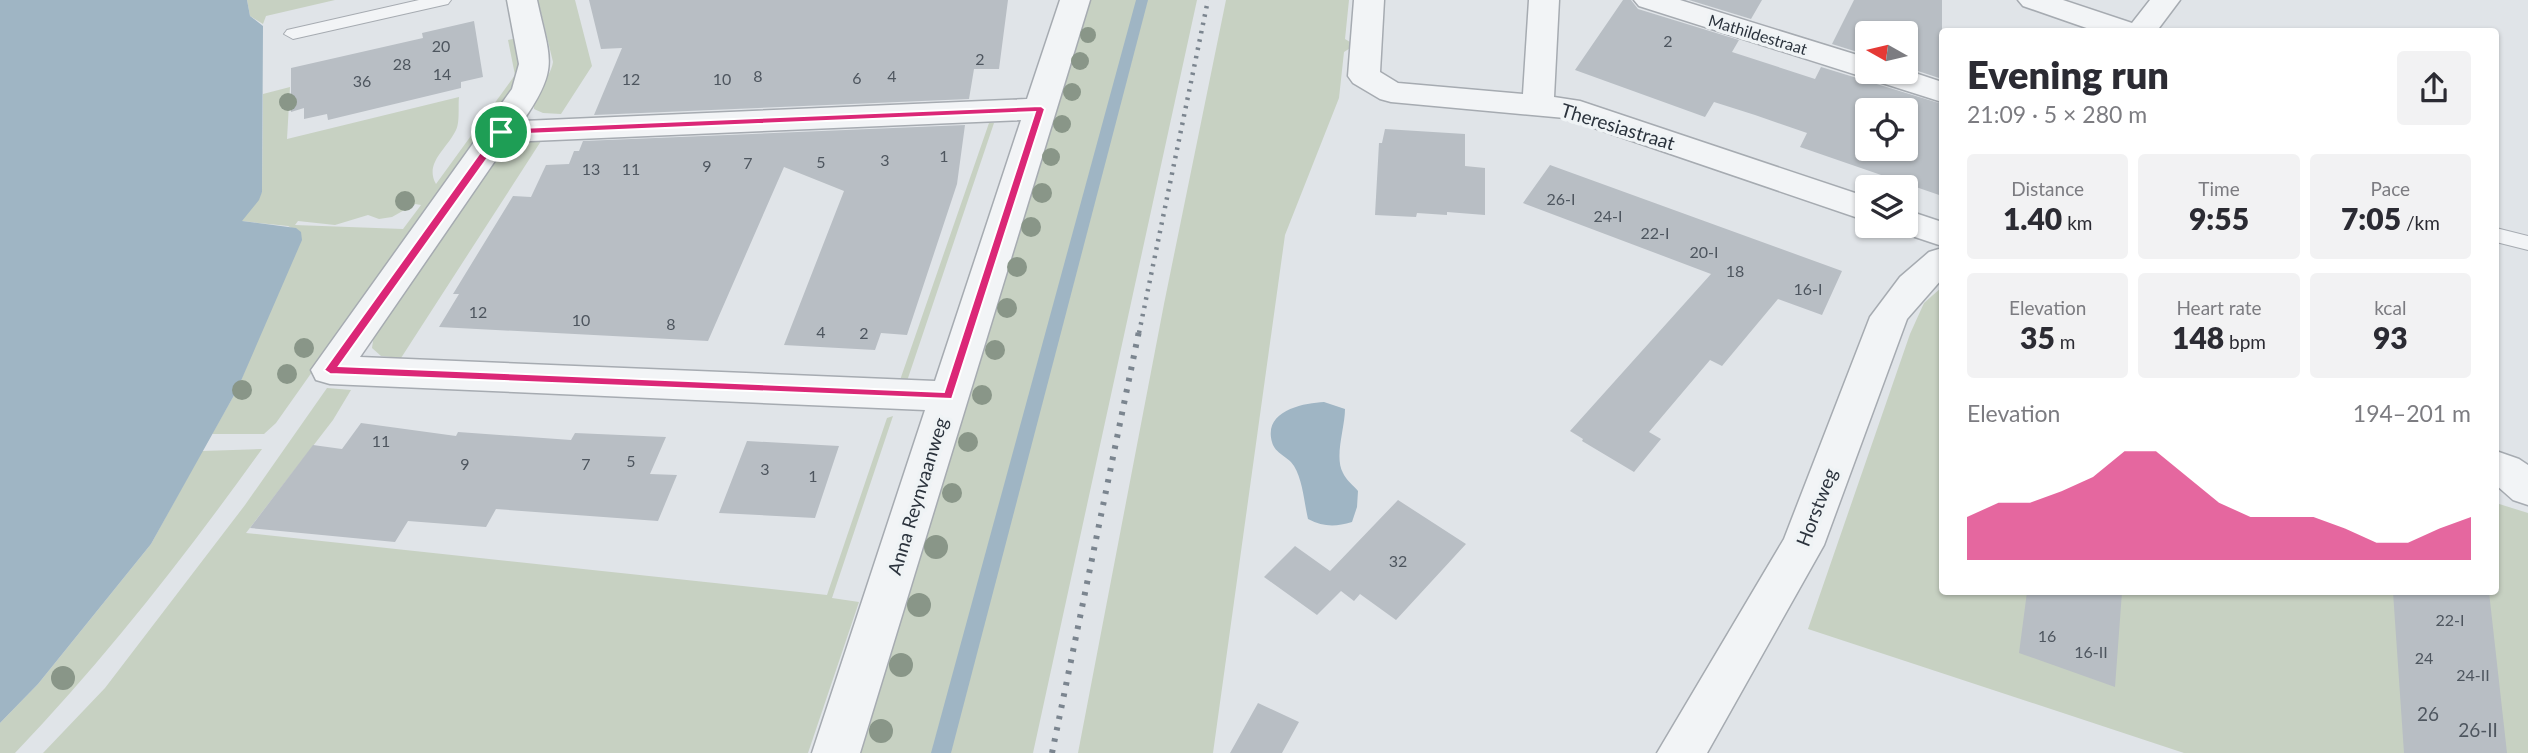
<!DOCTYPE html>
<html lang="en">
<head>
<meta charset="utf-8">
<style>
  body { margin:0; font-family:Lato,sans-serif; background:#f2f2f3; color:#2b2b33; height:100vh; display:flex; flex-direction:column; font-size:26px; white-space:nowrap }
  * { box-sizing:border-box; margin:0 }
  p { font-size:23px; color:#7c7c81 }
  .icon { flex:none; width:38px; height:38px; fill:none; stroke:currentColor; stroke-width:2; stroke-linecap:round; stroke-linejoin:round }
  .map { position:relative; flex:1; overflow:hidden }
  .panel { position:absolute; left:1939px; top:28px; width:560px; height:567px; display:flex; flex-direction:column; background:#fff; border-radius:7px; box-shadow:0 2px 5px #0004 }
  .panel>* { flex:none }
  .needle { width:46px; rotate:278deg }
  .buttons { position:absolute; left:1855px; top:21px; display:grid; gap:14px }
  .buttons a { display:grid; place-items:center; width:63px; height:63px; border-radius:7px; background:#fff; box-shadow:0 2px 5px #0004; font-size:35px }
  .pin { position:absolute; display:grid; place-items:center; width:60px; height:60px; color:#fff; margin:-30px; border:4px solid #fff; border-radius:50%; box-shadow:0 2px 7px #0007 }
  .round { display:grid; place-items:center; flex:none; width:74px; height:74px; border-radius:7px; background:#f2f2f3 }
  .overview { display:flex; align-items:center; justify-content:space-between; height:119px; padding:0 28px }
  h1 { font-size:38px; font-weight:800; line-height:52px }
  .figures { display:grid; grid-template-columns:repeat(3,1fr); gap:10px; height:119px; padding:7px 28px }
  .figures div { display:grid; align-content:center; border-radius:7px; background:#f2f2f3; text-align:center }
  .figures b { font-size:30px; font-weight:800 }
  .figures small { font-size:19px; font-weight:400 }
  .figures p { font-size:19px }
  .chart { height:196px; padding:14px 28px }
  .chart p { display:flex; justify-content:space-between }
  .chart svg { width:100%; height:126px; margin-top:7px; fill:#db2777; opacity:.7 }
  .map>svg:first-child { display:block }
  .green { fill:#c7d1c2; fill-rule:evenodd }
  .water { fill:#9fb5c4 }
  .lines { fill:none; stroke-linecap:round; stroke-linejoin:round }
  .stream { fill:#9fb5c4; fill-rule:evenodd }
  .building { fill:#b8bec4; fill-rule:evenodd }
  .service-casing { stroke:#a6abb1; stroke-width:2 }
  .minor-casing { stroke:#a6abb1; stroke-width:3 }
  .service { fill:#f2f4f6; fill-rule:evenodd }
  .minor { fill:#f2f4f6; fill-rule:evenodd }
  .rail-far1 { stroke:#7b858f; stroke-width:4.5; stroke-dasharray:2.5 6; stroke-linecap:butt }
  .rail { stroke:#7b858f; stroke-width:6; stroke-dasharray:3.5 8; stroke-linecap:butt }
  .tree { fill:#899688 }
  .route { fill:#db2777; stroke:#fff; stroke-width:2; fill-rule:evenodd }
  .labels { text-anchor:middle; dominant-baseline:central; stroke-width:7; stroke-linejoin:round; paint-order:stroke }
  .far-street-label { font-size:16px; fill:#2b333d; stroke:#eff3f5 }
  .number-label { font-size:16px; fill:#4e565f }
  .street-label { font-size:19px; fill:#2b333d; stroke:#eff3f5 }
  .near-number-label { font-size:19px; fill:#4e565f }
</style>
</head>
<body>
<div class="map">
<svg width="2528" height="753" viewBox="0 0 2528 753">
  <rect width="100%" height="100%" fill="#e0e4e8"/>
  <path class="green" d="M247,0h88l-69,16 -3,8 -13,-8z
    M538,0h37l17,66 -31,48 -18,-1 -9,-4c-1,-18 16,-29 19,-47z
    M1089,0h108l-164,753h-173z
    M1226,0h123l-4,39 10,6 -11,7 -5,46 -54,137 -72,518h-135l86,-449z
    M517,38l6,29 -4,12 -243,344 -12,11h-52l25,-44 64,-157 -13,-7 -47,-5 21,-29 1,-98 27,-7 -3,52 172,-42c-1,10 1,25 -3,33 -9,19 -32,33 -20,54l79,-109 -7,-35zM415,204l6,1 -18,24 -108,-4 3,-4 37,4 33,-10 11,4 13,-2z
    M989,123h5l-88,261 -7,-1z
    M543,138l-142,220 -20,-2 -9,-8 2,-14 123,-179c14,-12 28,-16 46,-17z
    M1942,287v305h554v-89l32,10v240h-344l-376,-124 102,-295 14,-31z
    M327,388l24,2 -18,30 -87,113 581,62 60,-177 6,-2 -61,182 27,4 -51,151h-765l62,-65 140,-183z
    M262,449c-77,107 -156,209 -247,304h-15v-30l38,-39 113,-140 51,-93z"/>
  <path class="water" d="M0,0h247l3,16 13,10 -1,166 -3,8 -17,21 54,7 5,4 1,8 -65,150 -86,154 -113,140 -38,39z
    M1324,402l21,7c0,19 -11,48 -2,64 3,7 11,13 15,18l-1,16 -5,15c-17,5 -28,5 -44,-3 -4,-17 -5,-38 -14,-53 -6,-10 -19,-12 -22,-24 -9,-31 31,-39 52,-40z"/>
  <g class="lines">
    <path class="stream" d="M1136,0h12l-197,753h-20z"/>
  </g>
  <path class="building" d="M589,0h419l-9,69h-25l-5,30 -375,16 28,-67 -21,1z
    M1623,0h8l7,9 101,31 -7,12 83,27 6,-12 121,37v92l-142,-49 7,-14 -52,-18 -41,-13 -9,15 -130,-47zM1867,110h39v39h-39z
    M1689,0h73l-11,19z
    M1854,0h88v79l-36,-12v-34h-39v22l-35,-11z
    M474,21l9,56 -22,5v6l-133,32 -1,-6 -23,5v-11l-13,4v-44l132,-30 -1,-5z
    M965,125l-8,59 -50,151 -26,-2 -6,17 -91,-5 60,-154 -60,-24 -76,174 -269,-14 20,-33h-6l60,-98 18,1 15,-32 23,-1 5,-13h5l4,-10z
    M1385,129l80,5v32l20,2v47l-38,-3v3l-30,-2 -1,4 -41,-2 4,-72h3z
    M1550,165l292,106 -20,44 -44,-16 -56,67 -12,-6 -61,72 12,7 -27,33 -52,-31 1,-2 -13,-8 141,-157 -188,-71z
    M361,423l95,13 2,-4 113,8 4,-7 91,4 -16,37 27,1 -19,46 -162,-12 -10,18 -78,-6 -13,21 -145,-14 63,-83 29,4z
    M747,441l92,5 -24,72 -96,-5z
    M1398,500l68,44 -70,76 -36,-26 -6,7 -13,-10 -24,24 -53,-38 31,-31 35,25z
    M2027,592h95l-7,95 -96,-34z
    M2393,592h96l18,161h-103z
    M1258,703l41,19 -17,31h-52z"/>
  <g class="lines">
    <g class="service-casing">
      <path id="service" d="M419,0h32l-3,4 -155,35 -9,-5 3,-4z
        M2496,228l32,8v14l-32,-8z"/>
    </g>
    <g class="minor-casing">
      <path id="minor" d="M507,0h30c13,60 23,67 -14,121l504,-22 33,-99h30l-230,753h-48l113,-343 -595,-26 -14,-4 -5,-10 201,-281 7,-25zM1021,120l-86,261 -575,-24 148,-215z
        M1354,0h30l-4,72 18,11 125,11 6,-94h30l-5,97 26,4 287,96v24l-302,-103 -174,-16 -11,-3 -27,-16 -5,-7z
        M1634,0h46l187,58v14l39,-2 36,12v20l-303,-96z
        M2018,0h45l69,23 18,-23h30l-24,32h-58l-75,-26z
        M1906,210l36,12v24l-48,-16 -3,-4h15z
        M1942,248v31l-35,40 -83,226 -117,208h-50l127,-214 86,-222 30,-40 29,-25z
        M2496,451l23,8 9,6v40l-15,-5 -17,-15z"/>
    </g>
    <use href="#service" class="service"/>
    <use href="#minor" class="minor"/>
    <path class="rail-far1" d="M1139,333l69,-333"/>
    <path class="rail" d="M1052,753l87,-422"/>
  </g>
  <g class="tree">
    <circle cx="1088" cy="35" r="8"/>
    <circle cx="1080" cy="61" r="9"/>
    <circle cx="1072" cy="92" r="9"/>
    <circle cx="288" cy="102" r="9"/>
    <circle cx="1062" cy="124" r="9"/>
    <circle cx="1051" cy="157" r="9"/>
    <circle cx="1042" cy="193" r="10"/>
    <circle cx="405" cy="201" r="10"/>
    <circle cx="1031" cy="227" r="10"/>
    <circle cx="1017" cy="267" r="10"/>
    <circle cx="1007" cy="308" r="10"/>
    <circle cx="304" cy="348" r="10"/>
    <circle cx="995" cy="350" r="10"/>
    <circle cx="287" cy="374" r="10"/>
    <circle cx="242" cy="390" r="10"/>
    <circle cx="982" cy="395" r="10"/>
    <circle cx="968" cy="442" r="10"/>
    <circle cx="952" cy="493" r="10"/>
    <circle cx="936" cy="547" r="12"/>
    <circle cx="919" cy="605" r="12"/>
    <circle cx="901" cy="665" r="12"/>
    <circle cx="63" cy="678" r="12"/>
    <circle cx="881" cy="731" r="12"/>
  </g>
  <path class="route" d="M1041,106l4,3 -93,290 -622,-25 -6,-4 173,-241zM1035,112l-91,280 -605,-26 165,-231z"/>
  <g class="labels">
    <g class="far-street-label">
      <text transform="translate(1758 34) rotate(17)">Mathildestraat</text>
    </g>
    <g class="number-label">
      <text x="1668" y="40">2</text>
      <text x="441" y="45">20</text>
      <text x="980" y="58">2</text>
      <text x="402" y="63">28</text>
      <text x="442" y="73">14</text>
      <text x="758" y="75">8</text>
      <text x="892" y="75">4</text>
      <text x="857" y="77">6</text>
      <text x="631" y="78">12</text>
      <text x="722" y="78">10</text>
      <text x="362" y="80">36</text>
      <text x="944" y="155">1</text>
      <text x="885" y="159">3</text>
      <text x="821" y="161">5</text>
      <text x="748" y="162">7</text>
      <text x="707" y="165">9</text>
      <text x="591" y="168">13</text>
      <text x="631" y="168">11</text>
      <text x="1561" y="198">26-I</text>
      <text x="1608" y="215">24-I</text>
      <text x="1655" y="232">22-I</text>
      <text x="1704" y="251">20-I</text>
      <text x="1735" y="270">18</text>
      <text x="1808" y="288">16-I</text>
      <text x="478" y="311">12</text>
      <text x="581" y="319">10</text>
      <text x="671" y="323">8</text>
      <text x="821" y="331">4</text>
      <text x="864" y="332">2</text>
      <text x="381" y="440">11</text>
      <text x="631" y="460">5</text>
      <text x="465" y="463">9</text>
      <text x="586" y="463">7</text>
      <text x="765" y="468">3</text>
      <text x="813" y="475">1</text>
      <text x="1398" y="560">32</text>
      <text x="2450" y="619">22-I</text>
      <text x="2047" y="635">16</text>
      <text x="2091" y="651">16-II</text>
      <text x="2424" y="657">24</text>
      <text x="2473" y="674">24-II</text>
    </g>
    <g class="street-label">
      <text transform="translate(1618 126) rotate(17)">Theresiastraat</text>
      <text transform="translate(917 496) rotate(-73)">Anna Reynvaanweg</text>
      <text transform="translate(1816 507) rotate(-69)">Horstweg</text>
    </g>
    <g class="near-number-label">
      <text x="2428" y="713">26</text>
      <text x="2478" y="729">26-II</text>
    </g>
  </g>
</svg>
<div class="buttons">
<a><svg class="needle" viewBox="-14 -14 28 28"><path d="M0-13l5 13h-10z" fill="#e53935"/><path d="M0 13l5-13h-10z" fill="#7c7c81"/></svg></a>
<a><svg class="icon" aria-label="locate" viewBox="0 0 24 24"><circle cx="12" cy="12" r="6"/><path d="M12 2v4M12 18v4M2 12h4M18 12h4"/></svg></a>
<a><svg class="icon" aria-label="layers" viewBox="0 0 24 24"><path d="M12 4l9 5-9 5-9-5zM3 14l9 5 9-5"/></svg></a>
</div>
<div class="pin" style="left:501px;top:132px;background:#1e9e55"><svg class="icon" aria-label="arrive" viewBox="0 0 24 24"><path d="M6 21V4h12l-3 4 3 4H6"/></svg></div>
<section class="panel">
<div class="overview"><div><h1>Evening run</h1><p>21:09 · 5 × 280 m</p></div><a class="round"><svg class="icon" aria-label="share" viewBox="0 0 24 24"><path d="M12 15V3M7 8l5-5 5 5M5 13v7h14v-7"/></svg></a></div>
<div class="figures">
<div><p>Distance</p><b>1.40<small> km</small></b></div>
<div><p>Time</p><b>9:55</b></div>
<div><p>Pace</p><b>7:05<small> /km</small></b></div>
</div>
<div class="figures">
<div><p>Elevation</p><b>35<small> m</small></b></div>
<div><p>Heart rate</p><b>148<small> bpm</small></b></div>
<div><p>kcal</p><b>93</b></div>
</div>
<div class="chart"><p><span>Elevation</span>194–201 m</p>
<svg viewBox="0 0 160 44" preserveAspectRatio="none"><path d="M0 44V29L10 24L20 24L30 20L40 15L50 6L60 6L70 15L80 24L90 29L100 29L110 29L120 33L130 38L140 38L150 33L160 29V44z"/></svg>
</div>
</section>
</div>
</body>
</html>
